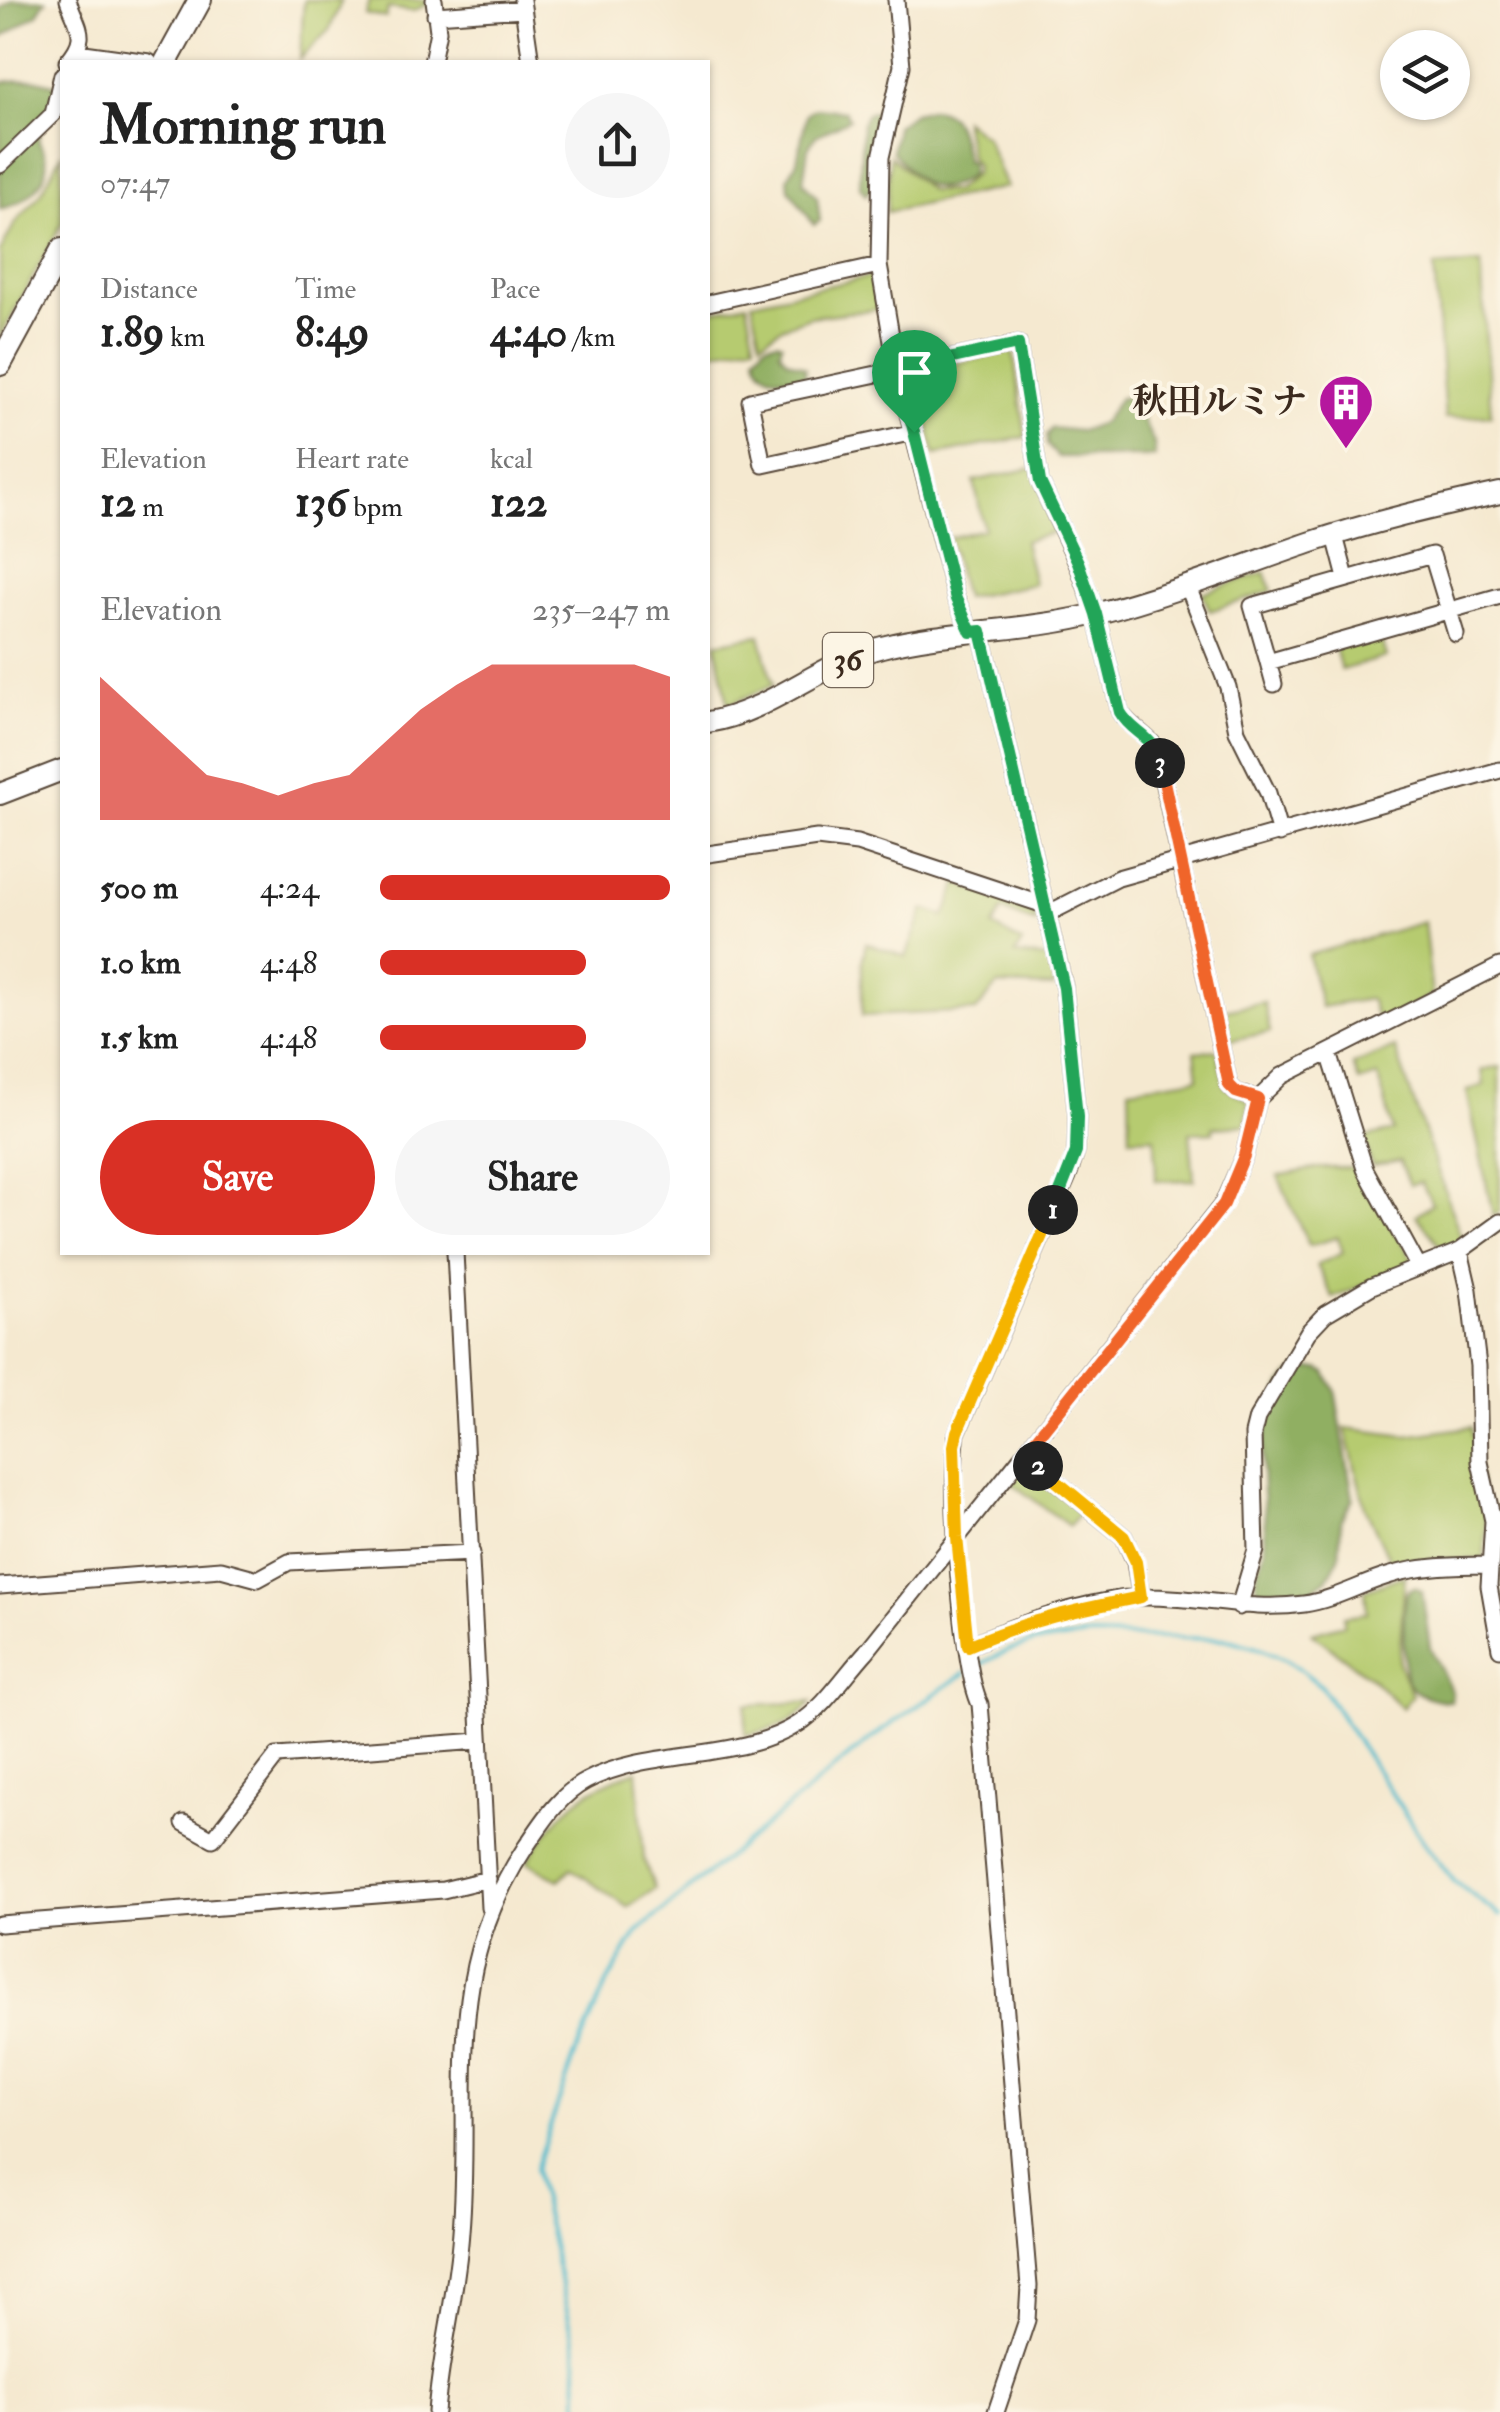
<!DOCTYPE html>
<html lang="en">
<head>
<meta charset="utf-8">
<style>
  body { margin:0; font-family:"IM FELL Double Pica","Noto Serif JP",serif; background:#f6f6f6; color:#222; height:100vh; display:flex; flex-direction:column; font-size:38px; white-space:nowrap }
  * { box-sizing:border-box; margin:0 }
  p { font-size:32px; color:#767676 }
  .icon { flex:none; width:55px; height:55px; fill:none; stroke:currentColor; stroke-width:2; stroke-linecap:round; stroke-linejoin:round }
  .map { position:relative; flex:1; overflow:hidden }
  .side { position:absolute; left:60px; top:60px; width:650px; height:1195px; display:flex; flex-direction:column; background:#fff; border-radius:0px; box-shadow:0 2px 8px #0004 }
  .side>* { flex:none }
  .controls { position:absolute; left:1380px; top:30px; display:grid; gap:20px }
  .controls a { display:grid; place-items:center; width:90px; height:90px; border-radius:50%; background:#fff; box-shadow:0 2px 8px #0004; font-size:50px }
  .pin { position:absolute; display:grid; place-items:center; width:85px; height:85px; color:#fff; margin:-102px -42px; border-radius:50% 50% 50% 0; rotate:-45deg; box-shadow:0 0 10px #0007 }
  .pin .icon { rotate:45deg }
  .km { position:absolute; width:50px; height:50px; margin:-25px; border-radius:50%; background:#222; color:#fff; font-size:28px; line-height:50px; text-align:center }
  .round { display:grid; place-items:center; flex:none; width:105px; height:105px; border-radius:52px; background:#f6f6f6 }
  .head { display:flex; align-items:center; justify-content:space-between; height:170px; padding:0 40px }
  h1 { font-size:55px; font-weight:700; line-height:75px }
  .stats { display:grid; grid-template-columns:repeat(3,1fr); gap:15px; height:170px; padding:10px 40px }
  .stats div { display:grid; align-content:center }
  .stats b { font-size:42px; font-weight:700 }
  .stats small { font-size:28px; font-weight:400 }
  .stats p { font-size:28px }
  .chart { height:280px; padding:20px 40px }
  .chart p { display:flex; justify-content:space-between }
  .chart svg { width:100%; height:180px; margin-top:10px; fill:#d93025; opacity:.7 }
  .action { display:flex; gap:20px; margin-top:auto; padding:20px 40px }
  .action a { flex:1; height:115px; border-radius:60px; background:#d93025; color:#fff; font-size:40px; font-weight:700; line-height:115px; text-align:center }
  .action a+a { background:#f6f6f6; color:#222 }
  ul { padding:0 40px; list-style:none; font-size:32px }
  li { display:grid; grid-template-columns:160px 120px 1fr; align-items:center; height:75px }
  li i { height:25px; border-radius:12px; background:#d93025 }
  .map>svg:first-child { display:block }
  .green { fill:#b6cb6f; stroke:#787a46; stroke-width:2.5 }
  .forest { fill:#90af62; stroke:#666c40; stroke-width:2.5 }
  .lines { fill:none; stroke-linecap:round; stroke-linejoin:round }
  .stream { stroke:#52bcce; stroke-width:4 }
  .minor-casing { stroke:#574739; stroke-width:19 }
  .major-casing { stroke:#574739; stroke-width:24 }
  .highway-casing { stroke:#574739; stroke-width:26 }
  .minor { stroke:#fff; stroke-width:15 }
  .major { stroke:#fff; stroke-width:20 }
  .highway { stroke:#fff; stroke-width:22 }
  .split-1-casing { stroke:#fff; stroke-width:20 }
  .split-2-casing { stroke:#fff; stroke-width:20 }
  .split-3-casing { stroke:#fff; stroke-width:20 }
  .split-4-casing { stroke:#fff; stroke-width:20 }
  .split-1 { stroke:#22a559; stroke-width:12 }
  .split-2 { stroke:#f5b400; stroke-width:12 }
  .split-3 { stroke:#f0652b; stroke-width:12 }
  .split-4 { stroke:#22a559; stroke-width:12 }
  .labels { text-anchor:middle; dominant-baseline:central; stroke-width:8; stroke-linejoin:round; paint-order:stroke }
  .shield { fill:#fcf5e5; stroke:#75675a; stroke-width:2.5 }
  .shield-label { font-size:32px; font-weight:bold; fill:#3b2a1e }
  .poi-label { font-size:35px; font-weight:bold; fill:#3b2a1e; stroke:#fcf5e5; text-anchor:end }
</style>
</head>
<body>
<div class="map">
<svg width="1500" height="2412" viewBox="0 0 1500 2412">
  <rect width="100%" height="100%" fill="#fcf5e5"/>
  <filter id="ink" filterUnits="userSpaceOnUse"><feTurbulence type="fractalNoise" baseFrequency=".01" numOctaves="2"/><feDisplacementMap in="SourceGraphic" scale="20" xChannelSelector="R" yChannelSelector="G"/><feConvolveMatrix kernelMatrix="1 2 1 2 8 2 1 2 1" color-interpolation-filters="sRGB"/></filter>
  <filter id="wash" filterUnits="userSpaceOnUse"><feTurbulence type="fractalNoise" baseFrequency=".0048" numOctaves="4" result="noise"/><feDisplacementMap in="SourceGraphic" scale="40" xChannelSelector="R" yChannelSelector="G"/><feGaussianBlur stdDeviation="2.25" result="paint"/><feColorMatrix in="noise" values="0 0 0 0 0 0 0 0 0 0 0 0 0 0 0 0 0 1.4 0 .05"/><feComposite in="paint" operator="in"/></filter>
  <g filter="url(#wash)">
    <rect width="100%" height="100%" fill="#f5e9d0"/>
    <path class="green" d="M304,0h38l-13,30 -29,29z
      M369,0h58v4l-14,7 -25,-3 -2,10 -21,-5z
      M963,119l23,18 20,50 -119,25 3,-56 40,35h25l20,-18 1,-7 -6,-9z
      M62,153v70l-62,115v-86l14,-27 27,-32z
      M1481,264l10,151 -46,3 -11,-151z
      M873,276l8,33 -71,8 -28,10 -21,15 -9,-40z
      M747,303l8,40 -47,10v-41z
      M1013,351l13,86 -91,18 -19,-83z
      M1033,468l24,64 -33,9 10,43 -70,14 -15,-60 35,-9 -10,-48z
      M1265,572l7,19 -62,20 -8,-18z
      M760,635l13,50 -45,20 -12,-62z
      M1380,636l6,21 -45,13 -6,-22z
      M958,883l76,27 2,13 -34,-13 -9,17 29,16 -7,12 34,3 6,29 -57,-2 -22,26 -114,5v-54l4,-19 40,14 18,-48 21,7z
      M1424,922l8,74 -53,27 -9,-24 -49,8 -13,-52z
      M1264,1002l6,30 -44,9 -6,-30z
      M1395,1048l67,192 -18,11 -28,-36 16,-11 -11,-22 -11,3 -10,-24 -28,5 -9,-28 30,-7 -15,-55 -19,6 -6,-17z
      M1217,1050l8,37 24,14 -3,24 -33,2v5l-23,1 4,47 -38,1 -1,-44 -25,1 -1,-50 69,-10 -3,-26z
      M1500,1067v144l-7,5 -26,-125 17,-6 -2,-15z
      M1318,1168h42l55,96 -82,34 -16,-33 26,-12 -5,-16 -29,9 -31,-70z
      M1471,1427l15,90 -2,42 -54,1 -38,5 -27,-58 -20,-79 61,8z
      M1024,1462l60,45 -15,19 -59,-44z
      M1405,1575l-6,87 13,34 -10,12 -30,-29 -60,-46 32,-9v-8l23,-3 -2,-23z
      M811,1702c-14,22 -42,28 -66,33l1,-30z
      M637,1770l7,90 11,29 -28,18 -56,-39 -12,12 -32,-18c36,-53 49,-70 110,-92z"/>
    <path class="forest" d="M13,0h33l-9,14 -37,25v-30z
      M33,79l24,6 -19,54c2,6 5,11 7,16 8,28 -22,49 -45,54v-127z
      M816,108l29,3 4,8 -33,17 -8,12 -5,34 14,15 3,24 -6,4 -25,-36 -1,-11 9,-17 10,-48z
      M932,109c29,3 28,29 34,52l5,1v12c-37,30 -53,7 -79,-23l4,-25 17,-13z
      M880,112l2,5 -7,64 -9,14 -6,-8 2,-64 5,-10z
      M777,341l5,2 -2,9 7,8 18,7v9c-20,4 -46,3 -49,-21l9,-11z
      M1120,398h9l5,5 20,40 1,14h-97l-11,-12v-10l5,-7 28,3 22,-8z
      M1298,1369h21l7,4 9,17 18,108 -12,23 -2,36 -11,21 -19,14 -36,4 -16,-6c-4,-16 7,-29 8,-45 1,-53 -11,-86 8,-138 5,-15 11,-31 25,-38z
      M1415,1587l7,4 8,56 22,46 -1,8c-12,0 -35,-5 -42,-16 -7,-11 -7,-85 -1,-94 2,-2 5,-3 7,-4z"/>
    <g class="lines">
      <path class="stream" d="M973,1668l36,-18 26,-8 57,-6 133,3 33,9 34,15 29,23 104,158 29,37 46,35
        M579,2412l-3,-62 -41,-181 40,-114 31,-70 31,-53 233,-193 95,-66"/>
    </g>
  </g>
  <g filter="url(#ink)">
    <g class="lines">
      <g class="minor-casing">
        <path id="minor" d="M522,0l9,62
          M896,0l6,66 -21,91 -2,108 18,106 59,228 15,33
          M435,15l88,-6
          M77,52l72,10
          M67,62c22,-26 12,-31 1,-62
          M432,62l6,-31 -4,-31
          M0,165l53,-51 9,-39
          M708,303l171,-38
          M914,432l-151,33 -13,-64 268,-57 22,138 37,80 19,52 24,98c9,15 26,22 36,36l73,337 7,7 22,7
          M1335,536l11,42
          M1188,587l40,100 9,44 31,62 12,41
          M981,631l83,356 13,130 -1,35 -8,24 -111,257c-8,42 4,235 23,271l49,582 -2,34 -31,92
          M1456,634l-24,-79 -180,51 16,56 232,-66
          M1268,662l6,22
          M708,854l109,-16 40,5 187,62
          M1047,914l71,-36 382,-108
          M1329,1053l36,116 54,99
          M1460,1251l9,39 9,76 2,96 13,59 -4,65 11,63
          M455,1252l34,656
          M1024,1455l100,82 11,25 6,35
          M0,1586l221,-17 37,10 31,-17 183,-9
          M1239,1607l17,-57 -3,-116 4,-16 51,-86 17,-18 47,-28 88,-35 40,-29
          M968,1646c47,-21 124,-48 176,-49 54,-1 106,15 160,7 30,-4 58,-21 87,-29 32,-10 66,-9 99,-10
          M184,1823l29,16 64,-83 202,-15
          M0,1924l443,-34 45,-11
          M436,2412c5,-61 21,-120 25,-181 12,-142 -21,-254 64,-383 17,-25 34,-53 61,-67 64,-34 153,-19 212,-57 26,-16 47,-49 68,-72l357,-448 21,-48 14,-57 24,-23 218,-110"/>
      </g>
      <g class="major-casing">
        <path id="major" d="M708,722c62,-10 112,-59 174,-75 71,-18 147,-15 217,-34 72,-19 140,-46 210,-70 62,-21 127,-36 191,-50
          M0,794l62,-24"/>
      </g>
      <g class="highway-casing">
        <path id="highway" d="M166,62l34,-62
          M0,364l62,-114"/>
      </g>
      <use href="#minor" class="minor"/>
      <use href="#major" class="major"/>
      <use href="#highway" class="highway"/>
    </g>
  </g>
  <g class="lines" filter="url(#ink)">
    <g class="split-1-casing">
      <path id="split-1" d="M914,432l42,167 15,33 10,-1 83,357 13,129 -1,35 -23,58"/>
    </g>
    <g class="split-2-casing">
      <path id="split-2" d="M1038,1466l86,71 12,25 5,35c-60,12 -117,24 -173,49l-11,-109 -3,-91 3,-14 96,-222"/>
    </g>
    <g class="split-3-casing">
      <path id="split-3" d="M1038,1466l-14,-12 200,-250 20,-48 14,-57 -22,-7 -7,-7 -69,-322"/>
    </g>
    <g class="split-4-casing">
      <path id="split-4" d="M914,432l-17,-62 121,-26 22,138 38,80 18,52 24,98c13,23 33,21 40,51"/>
    </g>
    <use href="#split-1" class="split-1"/>
    <use href="#split-2" class="split-2"/>
    <use href="#split-3" class="split-3"/>
    <use href="#split-4" class="split-4"/>
  </g>
  <defs>
    <g id="building-pin" transform="scale(2.875)"><path d="M0 17L-7.5 6A9.5 9.5 0 1 1 7.5 6Z" fill="#b5179e" stroke="#fcf5e5"/><path d="M-4-6H4V6H1V3H-1V6H-4ZM-2.5-4.3h1.7v1.8h-1.7ZM.8-4.3h1.7v1.8H.8ZM-2.5-1h1.7V.8h-1.7ZM.8-1h1.7V.8H.8Z" fill="#fff"/></g>
  </defs>
  <g fill-rule="evenodd">
    <use href="#building-pin" x="1346" y="402"/>
  </g>
  <g class="labels">
    <rect class="shield" x="823" y="633" width="50" height="54" rx="8"/>
    <g class="shield-label">
      <text x="848" y="660">36</text>
    </g>
    <g class="poi-label">
      <text x="1307" y="402">秋田ルミナ</text>
    </g>
  </g>
</svg>
<div class="controls">
<a><svg class="icon" aria-label="layers" viewBox="0 0 24 24"><path d="M12 4l9 5-9 5-9-5zM3 14l9 5 9-5"/></svg></a>
</div>
<div class="pin" style="left:914px;top:432px;background:#1e9e55"><svg class="icon" aria-label="arrive" viewBox="0 0 24 24"><path d="M6 21V4h12l-3 4 3 4H6"/></svg></div>
<b class="km" style="left:1053px;top:1210px">1</b>
<b class="km" style="left:1038px;top:1466px">2</b>
<b class="km" style="left:1160px;top:763px">3</b>
<section class="side">
<div class="head"><div><h1>Morning run</h1><p>07:47</p></div><a class="round"><svg class="icon" aria-label="share" viewBox="0 0 24 24"><path d="M12 15V3M7 8l5-5 5 5M5 13v7h14v-7"/></svg></a></div>
<div class="stats">
<div><p>Distance</p><b>1.89<small> km</small></b></div>
<div><p>Time</p><b>8:49</b></div>
<div><p>Pace</p><b>4:40<small> /km</small></b></div>
</div>
<div class="stats">
<div><p>Elevation</p><b>12<small> m</small></b></div>
<div><p>Heart rate</p><b>136<small> bpm</small></b></div>
<div><p>kcal</p><b>122</b></div>
</div>
<div class="chart"><p><span>Elevation</span>235–247 m</p>
<svg viewBox="0 0 160 44" preserveAspectRatio="none"><path d="M0 44V9L10 17L20 25L30 33L40 35L50 38L60 35L70 33L80 25L90 17L100 11L110 6L120 6L130 6L140 6L150 6L160 9V44z"/></svg>
</div>
<ul>
<li><b>500 m</b>4:24<i style="width:100%"></i></li>
<li><b>1.0 km</b>4:48<i style="width:71%"></i></li>
<li><b>1.5 km</b>4:48<i style="width:71%"></i></li>
</ul>
<div class="action"><a>Save</a><a>Share</a></div>
</section>
</div>
</body>
</html>
